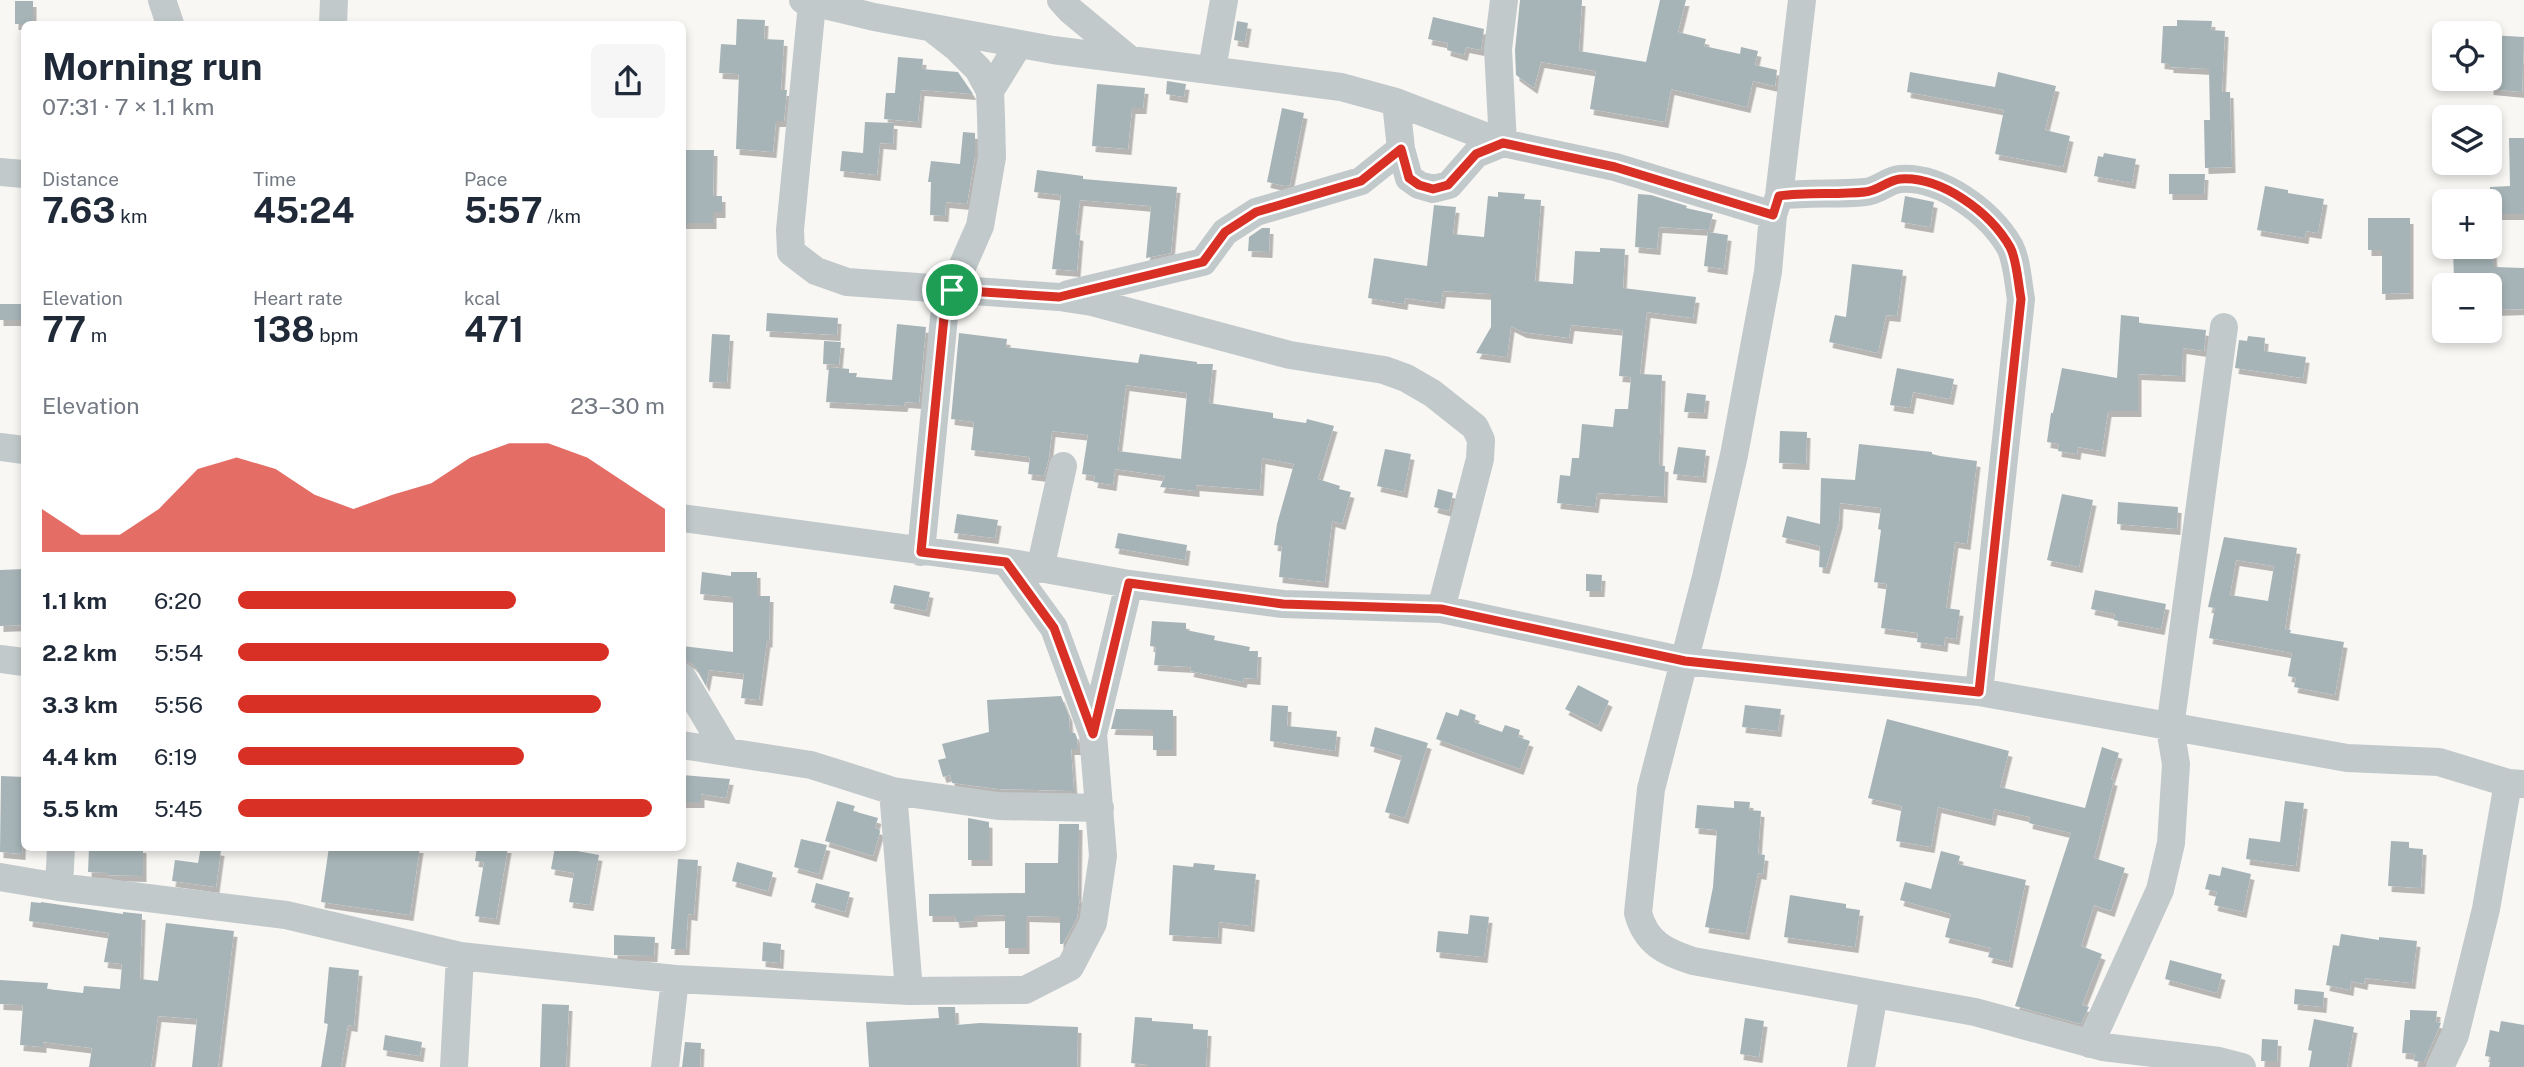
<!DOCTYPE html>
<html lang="en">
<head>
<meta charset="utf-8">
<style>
  body { margin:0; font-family:"Public Sans",sans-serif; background:#f6f6f7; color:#1f2937; height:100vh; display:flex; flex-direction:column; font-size:26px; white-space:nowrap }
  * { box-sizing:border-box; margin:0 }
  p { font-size:23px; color:#747a83 }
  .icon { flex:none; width:38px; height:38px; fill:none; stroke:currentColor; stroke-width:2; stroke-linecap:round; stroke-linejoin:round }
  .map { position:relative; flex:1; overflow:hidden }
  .panel { position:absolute; left:21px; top:21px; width:665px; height:830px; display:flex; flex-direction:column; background:#fff; border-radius:10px; box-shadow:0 4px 10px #0003 }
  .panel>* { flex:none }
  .controls { position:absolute; left:2432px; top:21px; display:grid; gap:14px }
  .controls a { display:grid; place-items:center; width:70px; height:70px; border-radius:10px; background:#fff; box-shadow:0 4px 10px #0003; font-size:35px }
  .pin { position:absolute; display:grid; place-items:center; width:60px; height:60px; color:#fff; margin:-30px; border:4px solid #fff; border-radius:50%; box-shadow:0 2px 7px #0007 }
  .round { display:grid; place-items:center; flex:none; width:74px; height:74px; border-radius:10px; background:#f6f6f7 }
  .overview { display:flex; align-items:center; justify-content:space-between; height:119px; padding:0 21px }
  h1 { font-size:38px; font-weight:700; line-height:52px }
  .stats { display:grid; grid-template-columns:repeat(3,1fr); gap:10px; height:119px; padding:7px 21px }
  .stats div { display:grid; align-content:center }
  .stats b { font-size:35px; font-weight:700 }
  .stats small { font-size:19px; font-weight:400 }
  .stats p { font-size:19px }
  .chart { height:196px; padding:14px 21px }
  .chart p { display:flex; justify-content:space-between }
  .chart svg { width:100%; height:126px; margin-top:7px; fill:#d93025; opacity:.7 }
  ul { padding:0 21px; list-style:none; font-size:23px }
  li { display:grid; grid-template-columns:112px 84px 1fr; align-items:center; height:52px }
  li i { height:18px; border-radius:9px; background:#d93025 }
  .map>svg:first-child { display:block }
  .building { fill:#a6b4b7; fill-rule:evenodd; filter:url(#shadow) }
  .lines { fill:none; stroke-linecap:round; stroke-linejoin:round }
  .minor { stroke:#c2c9cb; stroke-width:28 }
  .route-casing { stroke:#fff; stroke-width:14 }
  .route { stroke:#d93025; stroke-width:9 }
</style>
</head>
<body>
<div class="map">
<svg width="2524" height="1067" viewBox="0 0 2524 1067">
  <defs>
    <filter id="shadow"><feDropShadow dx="3.5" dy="6" stdDeviation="0" flood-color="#0004"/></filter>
  </defs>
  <rect width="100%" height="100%" fill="#f8f7f4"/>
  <path class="building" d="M1520,0h62l-3,51 67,11 14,-62h26l-8,32 28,7 -2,7 36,8 1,-7 17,4 -3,14 22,5 -2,16 -22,-5 -6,26 -76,-18 -6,33 -75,-13 6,-38 -55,-9 -7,26 -18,-13 -1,-25z
    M15,1h18v23h-18z
    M1433,17l51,12 -3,21 -15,-3 -2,8 -17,-5 1,-7 -20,-4z
    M737,19l28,1 -1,19 20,1 -3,50h6l-3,31h-8l-3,31 -37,-3 3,-75 -20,-1 2,-29 15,1z
    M2177,20l35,1 -1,9 14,1 -3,61h8l2,75 -27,1 -1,-48h6l-1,-51 -39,-2v-3l-9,-1 2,-37h14z
    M1237,21l11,2 -3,19 -11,-2z
    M2490,35l34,2 -2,55 -32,-3z
    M898,57l25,2 -1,10 36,3 15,22 -52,-4 -3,32 -34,-3 2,-26h9z
    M1910,72l85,15 3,-15 58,14 -11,44 25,6 -7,31 -68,-13 9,-44 -97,-18z
    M1167,81l19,3 -2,13 -18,-3z
    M1097,84l48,4 -2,20h-11l-4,41 -36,-3z
    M1282,108l22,5 -14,72 -5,1 -18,-4z
    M865,122l29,1 -1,21 -13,-1 -3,32 -37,-4 2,-20 21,2z
    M963,132l12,1v23l-8,48 -21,-2 -1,14 -15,-1 1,-33h-3l3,-21 29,3z
    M2509,138h15v76h-34v-27l20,-1z
    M682,150h32l-1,46h9v16h-9v11h-31z
    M2104,153l32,6 -4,24 -38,-7 4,-20 5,1z
    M1037,170l46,6v3l94,8 -6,66 -25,5 5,-52 -71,-6 -4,34 4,1 -3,36 -25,-2 9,-74 -27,-3z
    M2169,174h36l-1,20h-35z
    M2265,186l23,4v3l36,6 -6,34 -12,-2 -1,7 -48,-8z
    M1498,192l27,2 -1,5 17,1 -6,81 38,3 2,-33 25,1v-4l25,1 -2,39 73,9 -3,21 -46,-6 -7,62 22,1 -3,90 6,1 -1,31 -67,-4 -2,14 -38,-4 3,-28 10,1 2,-18h7l3,-34 31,3 2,-18h13l3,-32 -12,-1 4,-46 -52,-5 -2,13 -46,-6 -12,-6 -4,31 -31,-4 15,-26v-33l-48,-3 -2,12 -36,-5 -1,6 -36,-6 6,-40 53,8 7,-61 22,2 -3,27 31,3 4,-41 10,1z
    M1638,194l13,1 36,11 -1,2 27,6 -4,16 -50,-3 -2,22 -22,-2z
    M1905,196l29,6 -4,25 -29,-5z
    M2368,218h42v75l-28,1v-44h-14z
    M1262,228h8l-1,24 -21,-1 1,-14z
    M1708,232l20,3 -4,34 -20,-3z
    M2455,247h38l1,20 30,1v41l-32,1 -1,-27 -19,1v-5h-18l-1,-28h3z
    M1852,264l51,6 -6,46 -11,-1 -8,38 -49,-11 6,-27 11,2z
    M0,304h22v16h-22z
    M767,313l71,5 -1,17 -71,-4z
    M2121,315l18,2v6l67,7 -2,21 -21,-3 -1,28 -44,-2v37h-30l-6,40 -24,-4 -1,7 -19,-3 1,-7 -12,-2 4,-29h2l9,-45 55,10z
    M897,324l29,3 -7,76 -14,-1 -1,4 -78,-4 3,-35 20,2v4h8l-1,4 36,3z
    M959,333l48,6 -1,8 132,16 2,-9 57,8v2h16l-4,39 64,10v5l33,5 1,-4 27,7 -16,53 22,7 -1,3 12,3 -9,32 -10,-3 -7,61 -46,-5 3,-31 -8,-1 3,-21 17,-60 -32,-6 -2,32 -64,-5v6l-36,-4 5,-11 -50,-7 -2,16 -19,-3 1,-6 -13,-2 6,-39 -36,-4 -3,27 -5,18 -16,-2 2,-17 -59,-7 3,-28 -23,-3zM1126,385l61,8 -6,66 -63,-8z
    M712,334l18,1 -3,48 -18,-1z
    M2248,336l17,2 -1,13 42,6 -3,21 -68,-10 4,-28 8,1z
    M824,341l17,1 -2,23 -16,-1z
    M1897,368l57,11 -4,20 -37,-7 -3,16 -20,-3z
    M1687,393l19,2 -2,18 -20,-1z
    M1780,431l27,1 -1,32 -27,-1z
    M1859,444l73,8v2l8,2 37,5 -10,83 -12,-2 -9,66 14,2 -4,29 -11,-2 -1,9 -27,-4 1,-9 -37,-5 6,-44 -13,-2 7,-52 -3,-1 3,-21 -41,-5 -1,19 -13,46 -7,-1 1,-21 -38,-9 5,-21 33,8 1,-46 34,2z
    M1678,447l28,3 -3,27 -30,-3z
    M1385,449l26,5 -7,38 -27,-6z
    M1438,489l15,4 -4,18 -15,-4z
    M2062,494l31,6 -14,67 -32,-7z
    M2118,502l60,5 -1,22 -60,-5z
    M957,514l41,6 -3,18 -41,-5z
    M1118,533l69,12 -2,15 -70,-12z
    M2224,537l73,11 -12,81 6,1 -1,3 54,9 -9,53 -41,-8 2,-9 -8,-2 4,-23 -83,-15 6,-30 -7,-1zM2236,560l38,6 -6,35 -38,-6z
    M24,569v56l-24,1v-56z
    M702,572l29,4v-4h26v24h13l-1,46 -2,-1 -8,59 -18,-2 3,-24 -35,-4 -3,16 -10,-18 -5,-5 -9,-3v-14l51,6v-55l-33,-3z
    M1586,574l16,1 -1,16h-15z
    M894,585l36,7 -4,19 -36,-8z
    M2095,590l71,14 -5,25 -47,-9 1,-6 -24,-5z
    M1152,621l34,2v7l29,6 -1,4 36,7 -1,4h9l-1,28 -13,-1 -1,4 -53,-11 1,-4 -37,-2 2,-18 -6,-1z
    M1578,685l31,16 -11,25 -33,-17z
    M1061,696l8,20 1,17h5l2,5 1,11h-7l3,42 -75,-2 -47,-6 -2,-8 -7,2 -5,-17 8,-2 -4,-14 47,-12 -2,-32z
    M1272,705l16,1 -1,20 50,5 -2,20 -65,-10z
    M1745,705l36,4 -3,22 -36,-4z
    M1116,709l57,1v40h-20v-20l-42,-1z
    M1460,709l16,6 -2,7 28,10 3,-7 15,5 -2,7 12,4 -10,28 -84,-30 10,-27 12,4z
    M1887,719l122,32 -9,36 85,21 17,-61 17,6 -8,26 3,1 -20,78 31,10 -14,43 -17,-6 -13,41 21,8 -20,51 7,2 -8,17 -66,-18 56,-173 -42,-10 1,-6 -36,-8 -2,11 -54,-13 -7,40 -35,-6 6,-35 -34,-8z
    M1375,727l53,16 -23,75 -20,-6 17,-56 -32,-10z
    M682,775l48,4 -4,19 -25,-4v8h-19z
    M1,776l23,1 -2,77 -22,-2z
    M837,801l18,5 -2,5 25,7 -3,10 4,1 1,3 -7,24 -48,-15z
    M1734,801l16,1 -1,8 12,1 -3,43 7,1 -2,19 -5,-1 -12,61 -41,-7 8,-40 4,-57 -22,-2 2,-23 37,3z
    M2285,801l19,2 -8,63 -50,-7 3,-21 31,4z
    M968,818l21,4v38h-21z
    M1059,824h20l-1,73h2l-3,21 -14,26h-3v-27l-34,-1v32h-21v-33l-31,1v5l-18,1 -1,-6h-26v-22l96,-1v-30h33z
    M801,839l26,6 -8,29 -25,-7z
    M2391,841l18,1v6l14,1 -2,39 -33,-2z
    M125,847h18v29l-36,-1 1,-2 -20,-1 1,-24 36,2z
    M201,847l20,3 -5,37 -44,-6 3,-21 23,3z
    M329,847h91l-10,68 -89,-13z
    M477,847h31l-12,72 -21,-3 9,-54 -9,-1z
    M555,847l44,8 -9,50 -21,-3 5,-29 -23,-4z
    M1941,851l19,5 -2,8 68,16 -17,82 -21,-5 3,-9 -46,-11 6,-23 -51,-14 5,-18 26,7z
    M678,859l20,1 -4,55 -6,-1 -2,35h-15z
    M737,862l36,10 -5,19 -36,-10z
    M1194,863l21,2 -1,5 42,4 -5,52 -32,-4 -1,16 -49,-3 4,-70 20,2z
    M2222,867l29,7 -8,38 -29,-7 3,-13 -12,-3 4,-15 11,2z
    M816,883l34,9 -5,20 -34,-10z
    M1790,895l56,9v4l14,2 -5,37 -71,-10z
    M31,902l10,1v-1l82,12v-2l19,2 -2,65 18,2 8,-58 68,8 -16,136h-26l5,-48 -39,-3 -7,51h-62l3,-19 -49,-6v5l-23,-2 3,-40 -23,-1v-24l48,3 -1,6 36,4 1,-7 36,3 2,-25 -18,-2 5,-29 -80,-12z
    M1470,915l19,2 -5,40 -48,-5 2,-21 30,3z
    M2341,934l38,6v-3l38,4 -5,42 -47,-5 -1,6 -13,-3 -1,9 -24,-5 7,-40 6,1z
    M614,935l41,2 -1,19 -40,-1z
    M763,942l18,2 -1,19 -18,-2z
    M2170,960l52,14 -5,19 -52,-14z
    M329,967l30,3 -5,56 -6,-1 -7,42h-20l7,-43 -4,-1z
    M2295,989l29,3 -1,15 -29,-3z
    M542,1004l27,1 -3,62h-26z
    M938,1007h17l1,18 24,-2 98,4 -1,40h-208l-3,-45 73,-4z
    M2410,1010l27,1 -1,11 5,1 -17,39 -10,-1 1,-7 -13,-1 3,-33h5z
    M1135,1017l17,1v3l41,3v5l15,1 -2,37h-58v-2l-17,-2z
    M1745,1018l19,3 -5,36 -19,-3z
    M2314,1019l40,8 -7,40h-38l3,-16 -4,-1z
    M2501,1021l23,4v42h-35l2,-10 -6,-1 5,-26 9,2z
    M385,1035l37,7 -2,14 -37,-6z
    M2262,1039l16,1 -1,21h-16z
    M685,1042l16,1 -1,24h-18z"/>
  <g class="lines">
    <path class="minor" d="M162,0l8,24
      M803,0l71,17 179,33 288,37 55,15 107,41 112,24 158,48
      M1061,0l9,10 59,49
      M1802,0l-23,196 -6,19 -5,57 -34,183 -28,122 -55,212 -13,124c8,30 27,39 55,48l282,51 128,35 116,14 23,6
      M812,4l-22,226 1,22 25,19 31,11 212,15 33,5 198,53 94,15 22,8 26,15 43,34 6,13 -1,19 -39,150
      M333,24l1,-24
      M1212,69l12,-69
      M990,91l29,-47
      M1396,102l5,47 8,29 10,7 14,4 16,-4 27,-31 27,-11 -5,-94 6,-49
      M0,172l24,2
      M1779,196c29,-4 58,-1 86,-4 13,-1 23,-12 35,-13 41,-3 90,33 110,68 7,14 8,36 11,52l-42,393
      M1068,294l135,-32 22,-30 31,-20 105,-31 40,-32
      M0,447l24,3
      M682,518l324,44 123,22 154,20 158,5 244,52 294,31 368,66 92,4 69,21 16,1
      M921,552l23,-235 8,-27 28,-64 12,-69 -1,-41 -1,-25 -12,-22 -21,-21 -23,-18
      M1040,569l23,-103
      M0,659l24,3
      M682,677l44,74
      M1093,734l36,-150
      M682,745l129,20 82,26 16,200
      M893,791l105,15 102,2
      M0,877l59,10 227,28 174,41 215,23 234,12 116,-1 45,-23 23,-44 10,-67 -10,-122 -39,-106 -48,-66
      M59,887l2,-40
      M2090,1044l70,-154 11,-47 5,-79 -6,-36 54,-401
      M454,1067l6,-111
      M665,1067l10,-88
      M1861,1067l13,-73
      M2440,1067l15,-32 31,-126 22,-126"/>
  </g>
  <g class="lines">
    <g class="route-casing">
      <path id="route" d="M1503,143l112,24 158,48 6,-19c29,-4 57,-1 86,-4 13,-1 23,-12 35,-13 41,-3 90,33 110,68 7,13 8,36 11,52l-42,393 -294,-31 -244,-52 -158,-5 -154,-21 -36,151 -39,-106 -48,-66 -85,-10 23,-235 8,-27 107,7 144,-35 22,-30 31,-20 105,-31 40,-32 8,29 10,7 14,4 15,-4 28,-31z"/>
    </g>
    <use href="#route" class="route"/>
  </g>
</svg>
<div class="controls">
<a><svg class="icon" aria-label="locate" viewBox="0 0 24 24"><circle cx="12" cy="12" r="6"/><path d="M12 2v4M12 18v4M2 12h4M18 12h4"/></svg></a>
<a><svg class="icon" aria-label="layers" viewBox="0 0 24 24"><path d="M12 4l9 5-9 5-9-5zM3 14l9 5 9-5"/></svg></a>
<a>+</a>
<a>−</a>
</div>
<div class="pin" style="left:952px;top:290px;background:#1e9e55"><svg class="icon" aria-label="arrive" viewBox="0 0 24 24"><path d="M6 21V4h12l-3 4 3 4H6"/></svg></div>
<section class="panel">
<div class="overview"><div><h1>Morning run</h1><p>07:31 · 7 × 1.1 km</p></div><a class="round"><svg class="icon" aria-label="share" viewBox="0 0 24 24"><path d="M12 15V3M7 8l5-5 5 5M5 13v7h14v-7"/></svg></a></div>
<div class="stats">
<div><p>Distance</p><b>7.63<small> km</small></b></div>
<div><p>Time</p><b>45:24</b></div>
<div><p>Pace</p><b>5:57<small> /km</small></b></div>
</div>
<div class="stats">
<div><p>Elevation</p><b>77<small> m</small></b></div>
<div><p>Heart rate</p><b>138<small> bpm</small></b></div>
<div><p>kcal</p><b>471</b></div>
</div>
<div class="chart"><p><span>Elevation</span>23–30 m</p>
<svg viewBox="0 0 160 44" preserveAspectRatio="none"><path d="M0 44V29L10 38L20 38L30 29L40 15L50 11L60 15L70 24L80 29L90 24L100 20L110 11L120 6L130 6L140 11L150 20L160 29V44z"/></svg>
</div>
<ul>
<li><b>1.1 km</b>6:20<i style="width:65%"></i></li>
<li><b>2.2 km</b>5:54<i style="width:87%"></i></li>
<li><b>3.3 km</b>5:56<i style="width:85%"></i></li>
<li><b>4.4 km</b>6:19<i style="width:67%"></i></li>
<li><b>5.5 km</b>5:45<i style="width:97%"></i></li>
</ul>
</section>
</div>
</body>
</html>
